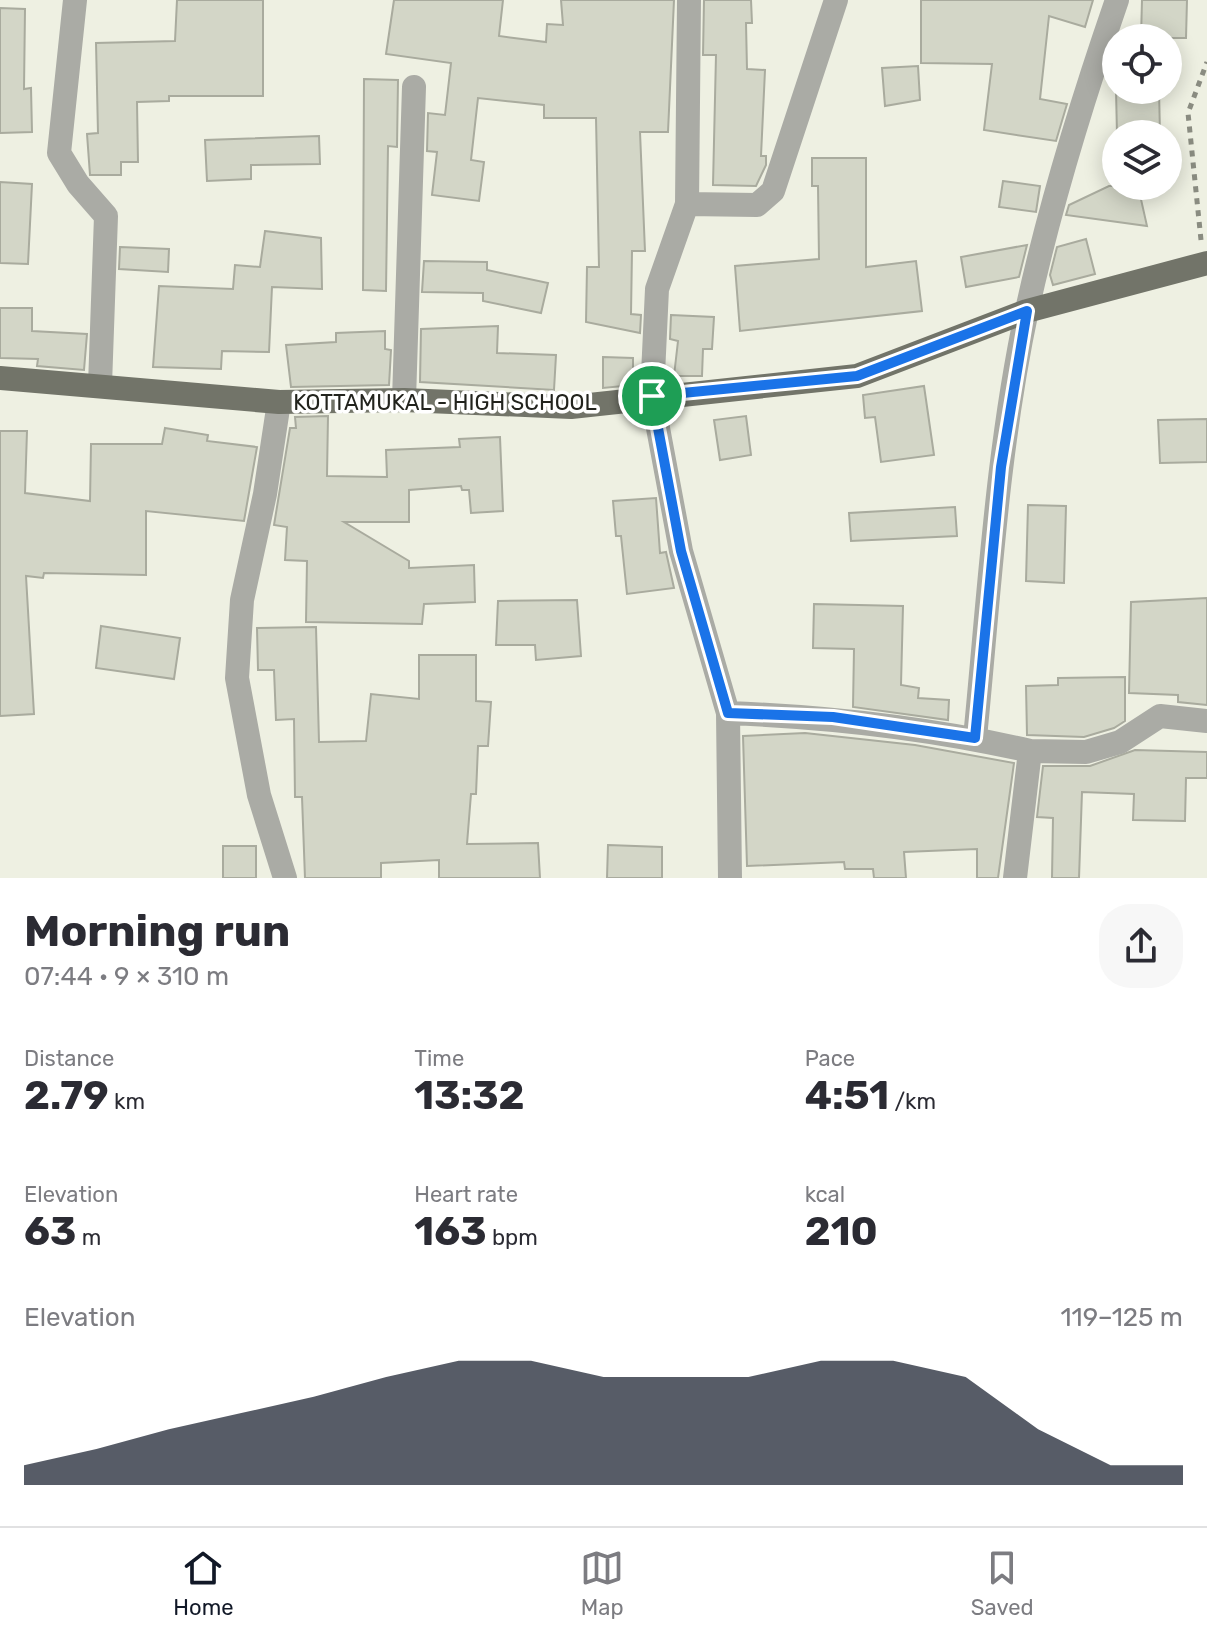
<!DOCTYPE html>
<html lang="en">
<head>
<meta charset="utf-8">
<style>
  body { margin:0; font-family:Rubik,sans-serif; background:#f7f7f7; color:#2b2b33; height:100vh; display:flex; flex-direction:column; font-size:30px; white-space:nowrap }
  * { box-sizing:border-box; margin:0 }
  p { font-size:26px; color:#7c7c81 }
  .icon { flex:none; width:44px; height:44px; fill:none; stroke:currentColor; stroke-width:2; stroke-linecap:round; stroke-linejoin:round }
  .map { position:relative; height:878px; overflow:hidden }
  .sheet { display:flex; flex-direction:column; background:#fff; flex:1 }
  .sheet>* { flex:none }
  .tools { position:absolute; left:1102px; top:24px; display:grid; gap:16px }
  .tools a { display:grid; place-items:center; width:80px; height:80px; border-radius:50%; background:#fff; box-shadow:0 4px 20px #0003; font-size:40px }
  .pin { position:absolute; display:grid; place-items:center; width:68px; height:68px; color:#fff; margin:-34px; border:4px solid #fff; border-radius:50%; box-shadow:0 2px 8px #0007 }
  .round { display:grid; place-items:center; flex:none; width:84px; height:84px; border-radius:32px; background:#f7f7f7 }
  .overview { display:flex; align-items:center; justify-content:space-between; height:136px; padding:0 24px }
  h1 { font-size:44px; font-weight:700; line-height:60px }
  .figures { display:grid; grid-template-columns:repeat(3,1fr); gap:12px; height:136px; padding:8px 24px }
  .figures div { display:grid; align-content:center }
  .figures b { font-size:40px; font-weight:700 }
  .figures small { font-size:22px; font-weight:400 }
  .figures p { font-size:22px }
  .chart { height:224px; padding:16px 24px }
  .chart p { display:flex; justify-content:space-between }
  .chart svg { width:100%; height:144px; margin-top:8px; fill:#111827; opacity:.7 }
  .tabs { display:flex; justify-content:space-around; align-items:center; height:112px; border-top:2px solid #e1e1e2; background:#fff; font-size:22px; color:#7c7c81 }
  .tabs a { display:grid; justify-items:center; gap:4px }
  .tabs .on { color:#111827 }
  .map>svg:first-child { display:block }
  .building { fill:#d3d6c7; stroke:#a9ab9e; stroke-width:2 }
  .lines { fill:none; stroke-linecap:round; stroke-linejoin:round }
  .path { stroke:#8a8c81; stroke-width:5; stroke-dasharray:6 6; stroke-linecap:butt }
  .minor { stroke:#aaaba5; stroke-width:24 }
  .major { stroke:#727469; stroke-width:24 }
  .route-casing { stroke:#fff; stroke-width:16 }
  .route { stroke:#1a73e8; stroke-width:10 }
  .labels { text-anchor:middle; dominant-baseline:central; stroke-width:7; stroke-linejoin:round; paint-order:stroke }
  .street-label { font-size:22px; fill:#22231d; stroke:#fff }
</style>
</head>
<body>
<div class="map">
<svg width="1207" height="878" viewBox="0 0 1207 878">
  <rect width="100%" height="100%" fill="#eef0e2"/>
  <path class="building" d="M177,0h86v96h-94v5l-32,1 1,60h-17v13h-31l-3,-41 11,-1 -2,-90 79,-2z
    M394,0h109l-4,36 47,6 1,-18 16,1 -2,-25h113l-6,132h-28l5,119h-13l-1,63 10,1 -1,18 -54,-11 1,-55h12l-3,-149h-52v-13l-66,-7 -7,62 13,2 -5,39 -47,-6 5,-43 -10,-1 1,-38 17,2 6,-52 -65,-9z
    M704,0h47l1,23h-6l1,46 18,1 -4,86h5v9l-10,21 -43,-1 3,-130h-13z
    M921,0h172l-8,27 -36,-11 -9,83 27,5 -11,37 -72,-11 8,-66 -71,-1z
    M1142,0h45l-1,38h-45z
    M0,8l25,1 -1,80 7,-1 1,44 -32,1z
    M918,66l2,34 -35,6 -3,-38z
    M364,79l34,1 -1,67 -9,-1 -2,145 -23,-1z
    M1116,90h43l1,44h-43z
    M319,136l1,28 -69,1v14l-44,2 -2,-41z
    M812,158h54v109l50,-6 6,50 -182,20 -5,-65 84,-7 -1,-73h-6z
    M1003,181l37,5 -4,26 -37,-5z
    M0,182l32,2 -4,80 -28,-1z
    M1109,186h29l9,40 -81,-11 3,-10z
    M265,231l56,7 1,51 -50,-2 -3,65 -47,-1 -1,18 -68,-2 6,-81 74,3 2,-24 25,2z
    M1086,239l9,35 -42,11 -3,-10 7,-28z
    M1027,245l-8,32 -53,10 -5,-30z
    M120,247l49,2 -1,23 -49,-3z
    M424,261l63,1v8l61,13 -7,30 -58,-12v-8l-61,-1z
    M0,308h32v23l55,3 -3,36 -47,-4 1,-7 -38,-1z
    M671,315l43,2 -2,32h-9l-1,27h-28l4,-35 -8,-2z
    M498,326l-1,27 59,2 -2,35 -134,-8 1,-53z
    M385,331v18l6,1 -2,35 -98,2 -5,-42 50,-3v-9z
    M603,357l30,1v27l-30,3z
    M924,386l10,69 -53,7 -6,-45 -10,1 -2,-23z
    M328,416l-1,60 60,1 -1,-27 74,-3 -1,-8 41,-2 3,74 -32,2 -2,-23h-7l-1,-4 -52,4v32h-65l65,39v7l65,-3 1,37 -51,2 -2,20 -116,-2 1,-61 -22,-1 2,-33 -13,-2 16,-97h6l-1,-11z
    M746,416l5,39 -31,5 -6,-40z
    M1207,419v43l-47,1 -2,-43z
    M165,428l43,7 -1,6 50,6 -13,74 -98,-10v64l-102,-2 -1,5 -17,-2 8,138 -34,2v-285h27l-2,62 65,8 1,-57h71z
    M656,498l4,55 6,-1 8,36 -47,6 -6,-58h-5l-3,-35z
    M1028,505l38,1 -2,77 -38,-2z
    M955,507l2,29 -106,5 -2,-28z
    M1207,598v107l-29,-3v-7l-49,-2 2,-91z
    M577,600l4,56 -45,4 -1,-15h-39l2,-44z
    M814,604l89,2 -2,79 18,3 -1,10 31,2 -1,20 -95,-13 1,-58 -41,-1z
    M101,626l79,12 -6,41 -78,-11z
    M316,627l3,115 47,-1 5,-47 48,5v-44h57v46l15,1 -3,44h-10l-2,48h-5l-4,50 71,-1 2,35h-101v-18l-58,3v15h-76l-3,-81h-7l-1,-78 -18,1 -2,-50h-16l-1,-42z
    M1125,677v44l-11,7 -30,9 -57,-2 -1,-49 32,-1v-7z
    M805,733l110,12 99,18 -16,115h-21v-29l-73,3 2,26h-32l-1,-9h-28l-1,-7 -97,4 -4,-130z
    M1135,750l72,2v26h-21l-1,43 -52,-1 1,-26 -52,-2 -3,86h-27l1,-60 -16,-1 6,-51h47z
    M608,845l54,2v31h-55z
    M223,846h33v32h-33z"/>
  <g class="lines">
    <path class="path" d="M1201,240l-13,-127 19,-51"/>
    <path class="minor" d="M75,0l-16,153 19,31 28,32 -6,169
      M689,0l-2,204 -30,85 -5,107 29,155 47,162 2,165
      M687,204l70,1 16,-14 63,-191
      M404,400l10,-313
      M279,402l-14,92 -23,106 -5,78 22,117 26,83
      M728,713c102,4 202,15 302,38
      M975,738c14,-142 22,-288 52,-428 23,-105 55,-209 90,-310
      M1015,878l15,-127 56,1 34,-10 40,-26 47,5"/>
    <path class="major" d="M0,378l279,24 125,-2 167,7 286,-31 170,-65 180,-48"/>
  </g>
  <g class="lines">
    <g class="route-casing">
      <path id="route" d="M1027,311l-26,156 -26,271 -142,-21 -105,-4 -47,-162 -29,-155 205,-20z"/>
    </g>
    <use href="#route" class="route"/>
  </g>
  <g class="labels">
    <g class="street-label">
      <text x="445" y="402">KOTTAMUKAL - HIGH SCHOOL</text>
    </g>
  </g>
</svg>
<div class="tools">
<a><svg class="icon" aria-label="locate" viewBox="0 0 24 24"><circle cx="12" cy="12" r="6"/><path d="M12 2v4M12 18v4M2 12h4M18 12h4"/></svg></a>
<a><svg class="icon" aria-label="layers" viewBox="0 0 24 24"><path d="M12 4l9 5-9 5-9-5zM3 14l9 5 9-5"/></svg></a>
</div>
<div class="pin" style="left:652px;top:396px;background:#1e9e55"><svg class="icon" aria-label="arrive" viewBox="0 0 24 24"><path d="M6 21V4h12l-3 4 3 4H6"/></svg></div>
</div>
<section class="sheet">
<div class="overview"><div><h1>Morning run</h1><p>07:44 · 9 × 310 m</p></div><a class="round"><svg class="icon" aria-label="share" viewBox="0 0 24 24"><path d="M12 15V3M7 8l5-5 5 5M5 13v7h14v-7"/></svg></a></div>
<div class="figures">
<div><p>Distance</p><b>2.79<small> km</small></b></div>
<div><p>Time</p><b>13:32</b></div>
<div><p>Pace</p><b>4:51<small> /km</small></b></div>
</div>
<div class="figures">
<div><p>Elevation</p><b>63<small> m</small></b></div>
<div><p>Heart rate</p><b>163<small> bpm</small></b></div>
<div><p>kcal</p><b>210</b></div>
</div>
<div class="chart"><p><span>Elevation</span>119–125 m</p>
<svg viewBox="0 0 160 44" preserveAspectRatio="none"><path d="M0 44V38L10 33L20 27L30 22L40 17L50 11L60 6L70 6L80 11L90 11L100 11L110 6L120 6L130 11L140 27L150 38L160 38V44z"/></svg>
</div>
</section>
<nav class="tabs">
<a class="on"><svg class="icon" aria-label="home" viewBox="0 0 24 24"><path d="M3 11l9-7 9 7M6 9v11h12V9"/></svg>Home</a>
<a><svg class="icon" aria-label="map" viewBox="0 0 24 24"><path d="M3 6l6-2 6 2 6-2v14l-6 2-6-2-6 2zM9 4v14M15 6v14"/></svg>Map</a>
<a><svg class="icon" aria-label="saved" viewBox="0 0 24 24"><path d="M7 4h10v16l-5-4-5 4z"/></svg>Saved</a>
</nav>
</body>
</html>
